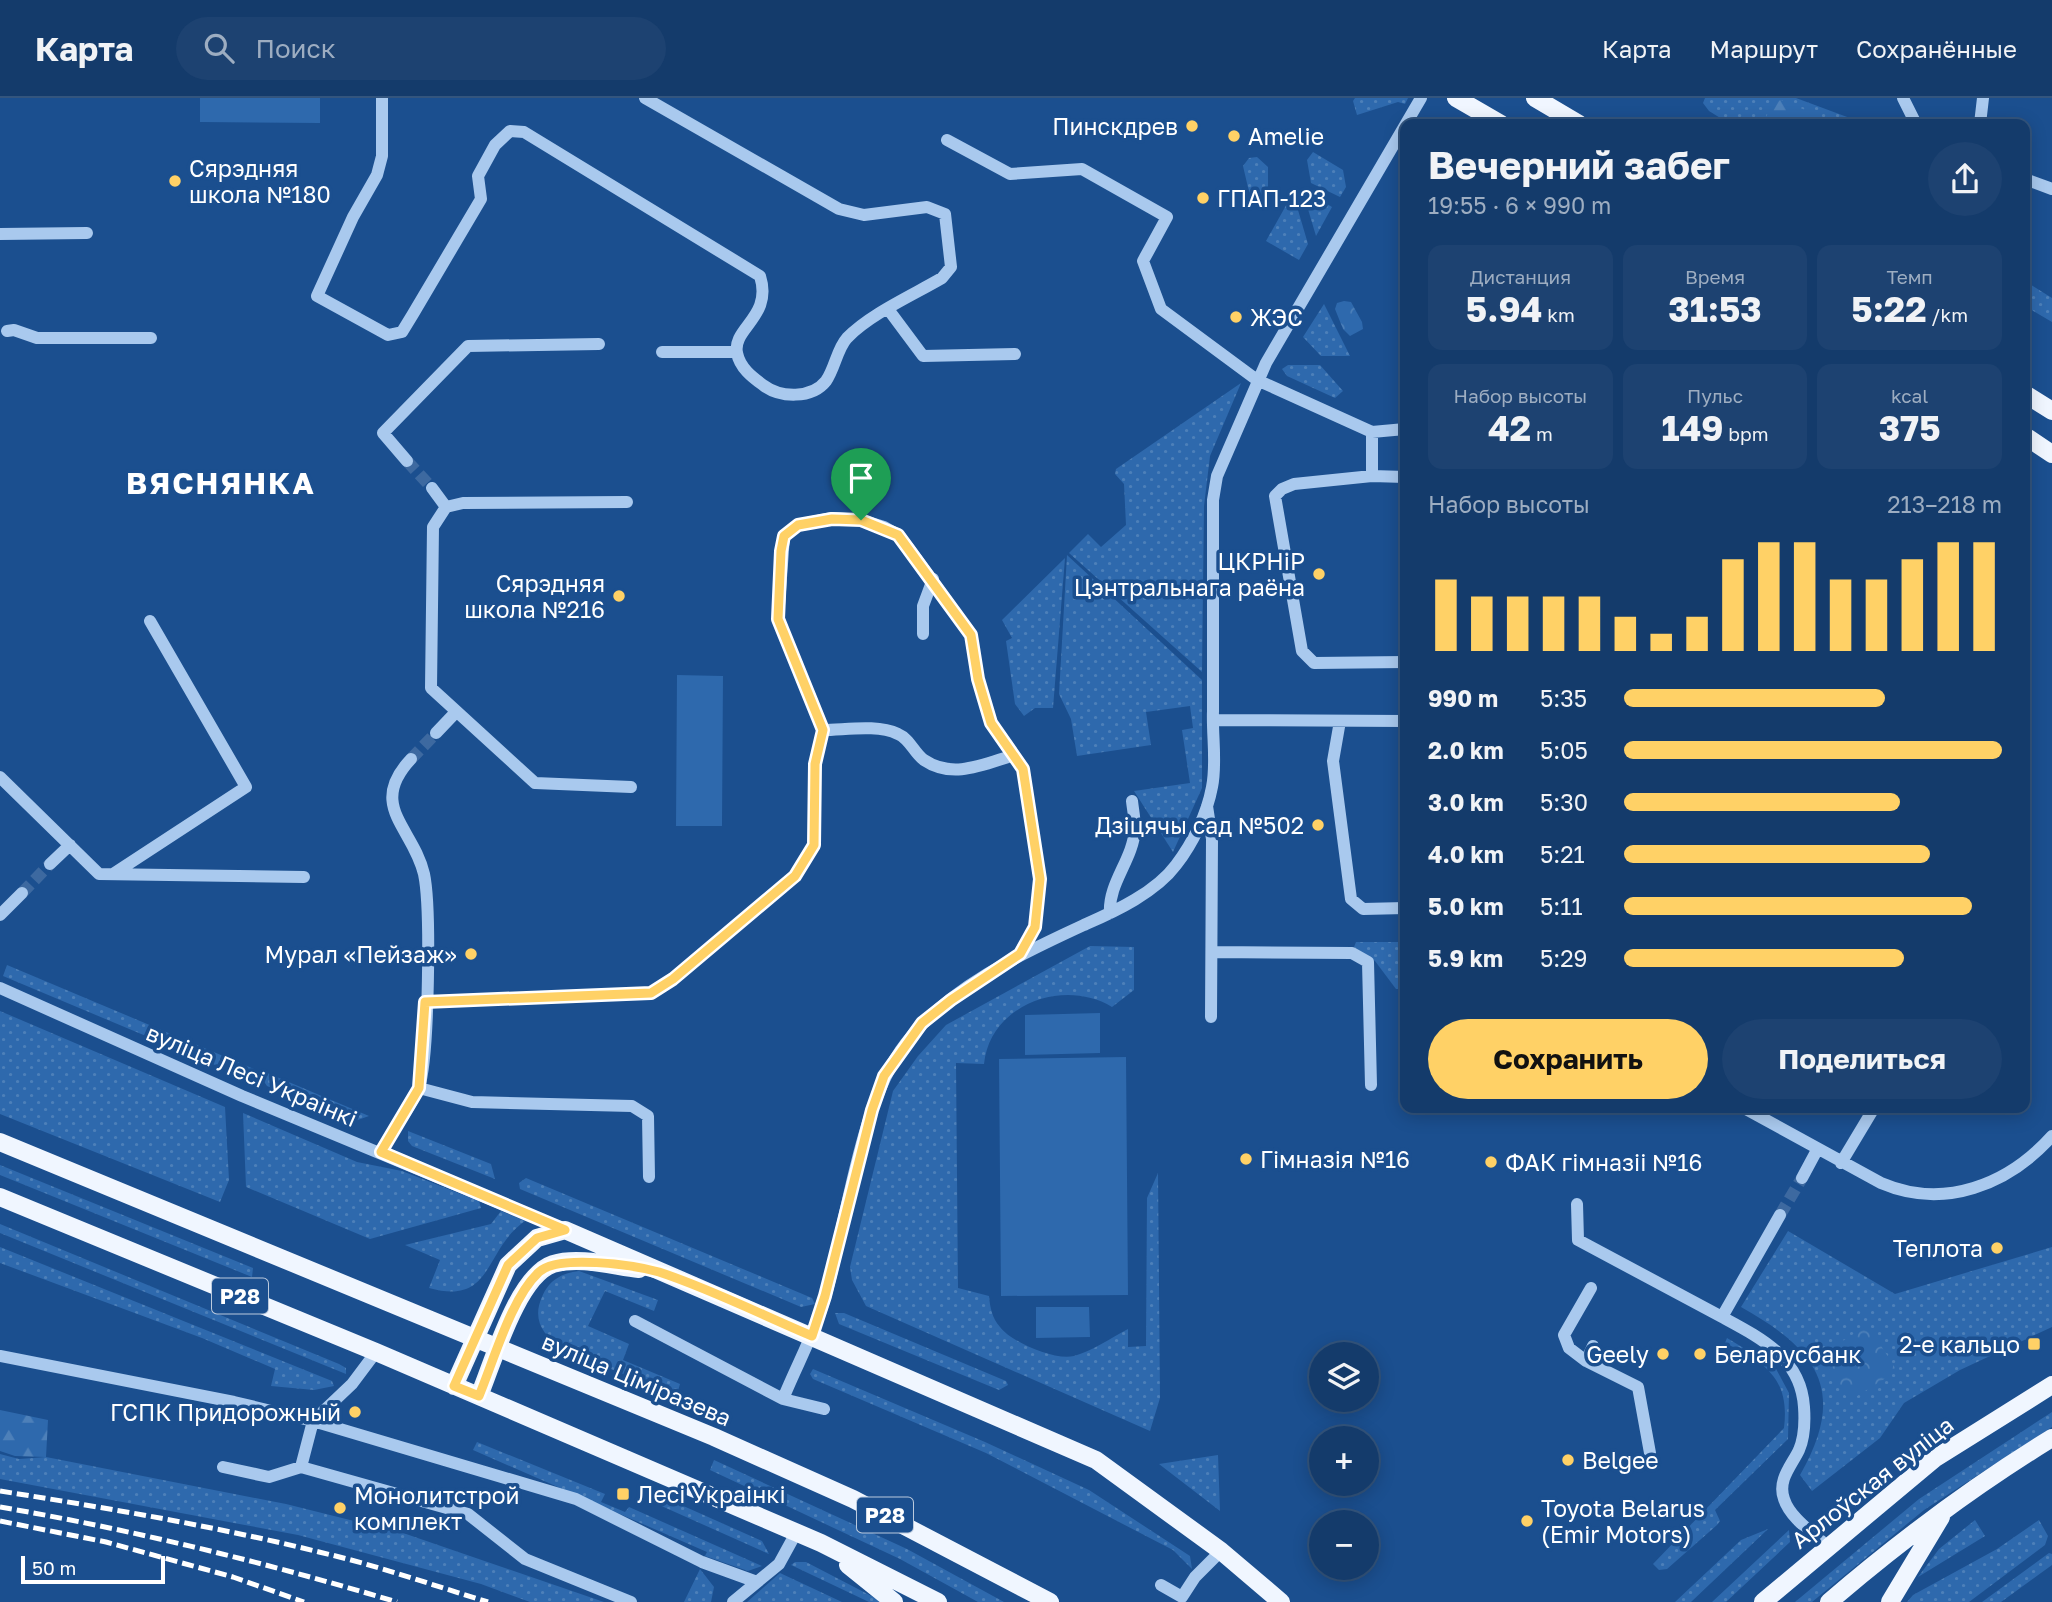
<!DOCTYPE html>
<html lang="ru">
<head>
<meta charset="utf-8">
<style>
  body { margin:0; font-family:"Golos Text",sans-serif; background:#1d4271; color:#f1f3f6; height:100vh; display:flex; flex-direction:column; font-size:26px; white-space:nowrap }
  * { box-sizing:border-box; margin:0 }
  p { font-size:23px; color:#9dadc1 }
  .icon { flex:none; width:38px; height:38px; fill:none; stroke:currentColor; stroke-width:2; stroke-linecap:round; stroke-linejoin:round }
  .map { position:relative; flex:1; overflow:hidden }
  .details { position:absolute; left:1400px; top:21px; width:630px; height:994px; display:flex; flex-direction:column; background:#143b6b; border-radius:14px; box-shadow:0 4px 18px #0003,0 0 0 2px #33557e }
  .details>* { flex:none }
  .fabs { position:absolute; left:1309px; top:1244px; display:grid; gap:14px }
  .fabs a { display:grid; place-items:center; width:70px; height:70px; border-radius:50%; background:#143b6b; box-shadow:0 4px 18px #0003,0 0 0 2px #33557e; font-size:35px }
  .scale { position:absolute; left:21px; bottom:18px; width:144px; box-sizing:border-box; padding-left:7px; border:4px solid #fff; border-top:0; font-size:19px; line-height:24px; white-space:nowrap; color:#fff; -webkit-text-stroke:5px #1b4f8f; paint-order:stroke }
  .pin { position:absolute; display:grid; place-items:center; width:60px; height:60px; color:#fff; margin:-72px -30px; border-radius:50% 50% 50% 0; rotate:-45deg; box-shadow:0 0 7px #0007 }
  .pin .icon { rotate:45deg }
  .round { display:grid; place-items:center; flex:none; width:74px; height:74px; border-radius:37px; background:#1d4271 }
  .overview { display:flex; align-items:center; justify-content:space-between; height:119px; padding:0 28px }
  h1 { font-size:38px; font-weight:700; line-height:52px }
  .figures { display:grid; grid-template-columns:repeat(3,1fr); gap:10px; height:119px; padding:7px 28px }
  .figures div { display:grid; align-content:center; border-radius:14px; background:#1d4271; text-align:center }
  .figures b { font-size:35px; font-weight:700 }
  .figures small { font-size:19px; font-weight:400 }
  .figures p { font-size:19px }
  .chart { height:196px; padding:14px 28px }
  .chart p { display:flex; justify-content:space-between }
  .chart svg { width:100%; height:126px; margin-top:7px; stroke:#ffd166; stroke-width:6 }
  .primary-button { display:flex; gap:14px; margin-top:auto; padding:14px 28px }
  .primary-button a { flex:1; height:80px; border-radius:42px; background:#ffd166; color:#111; font-size:28px; font-weight:700; line-height:80px; text-align:center }
  .primary-button a+a { background:#1d4271; color:#f1f3f6 }
  ul { padding:0 28px; list-style:none; font-size:23px }
  li { display:grid; grid-template-columns:112px 84px 1fr; align-items:center; height:52px }
  li i { height:18px; border-radius:9px; background:#ffd166 }
  header { display:flex; align-items:center; gap:42px; box-sizing:border-box; height:98px; padding:0 35px; background:#143b6b; border-bottom:2px solid #33557e }
  header strong { font-size:33px }
  nav { display:flex; gap:38px; margin-inline-start:auto; font-size:24px }
  .search { width:490px; height:63px; background:#1d4271; display:flex; align-items:center; gap:18px; box-sizing:border-box; padding:0 24px; border-radius:38px; color:#9dadc1; font-size:26px }
  .map>svg:first-child { display:block }
  .grass { fill:url(#grass-dots) }
  .forest { fill:url(#forest-firs) }
  .park { fill:url(#park-crowns) }
  .pitch { fill:#2e69ad }
  .lines { fill:none; stroke-linecap:round; stroke-linejoin:round }
  .minor-tunnel { stroke:#3d69a0; stroke-width:12; stroke-dasharray:12 6; stroke-linecap:butt }
  .minor { stroke:#a9c9ee; stroke-width:12 }
  .major { stroke:#f0f6ff; stroke-width:18 }
  .rail { stroke:#fff; stroke-width:5; stroke-dasharray:12 5; stroke-linecap:butt }
  .route-casing { stroke:#fff; stroke-width:14 }
  .route { stroke:#ffd166; stroke-width:9 }
  .poi-dot { fill:#ffd166; stroke:#1b4f8f; stroke-width:2.5 }
  .labels { text-anchor:middle; dominant-baseline:central; stroke-width:7; stroke-linejoin:round; paint-order:stroke }
  .shield { fill:#1b4f8f; stroke:#bbcadd; stroke-width:2 }
  .shield-label { font-size:21px; font-weight:bold; fill:#fff }
  .poi-label { font-size:23px; fill:#fff; stroke:#1b4f8f; text-anchor:start }
  .street-label { font-size:23px; fill:#fff; stroke:#1b4f8f }
  .district-label { font-size:30px; font-weight:bold; letter-spacing:2px; fill:#fff; stroke:#1b4f8f }
</style>
</head>
<body>
<header>
<strong>Карта</strong>
<div class="search"><svg class="icon" aria-label="search" viewBox="0 0 24 24"><circle cx="10" cy="10" r="6"/><path d="M15 15l6 6"/></svg>Поиск</div>
<nav><a>Карта</a><a>Маршрут</a><a>Сохранённые</a></nav>
</header>
<div class="map">
<svg width="2052" height="1504" viewBox="0 0 2052 1504">
  <defs>
    <pattern id="grass-dots" width="8" height="8" patternUnits="userSpaceOnUse" patternTransform="scale(1.75)"><rect width="8" height="8" fill="#2e69ad"/><path d="M2 2h.1M6 6h.1" fill="none" stroke="#4d80b9" stroke-width="1.8" stroke-linecap="round"/></pattern>
    <pattern id="forest-firs" width="22" height="20" patternUnits="userSpaceOnUse" patternTransform="scale(1.75)"><rect width="22" height="20" fill="#2e69ad"/><path d="M5 1l3.5 6h-7zM16 11l3.5 6h-7z" fill="#4d80b9"/></pattern>
    <pattern id="park-crowns" width="20" height="18" patternUnits="userSpaceOnUse" patternTransform="scale(1.75)"><rect width="20" height="18" fill="#2e69ad"/><path d="M2 6a3 3 0 1 1 6 0M12 15a3 3 0 1 1 6 0" fill="none" stroke="#4d80b9"/></pattern>
  </defs>
  <rect width="100%" height="100%" fill="#1b4f8f"/>
  <path class="grass" d="M1355,0h53l-3,6 -7,-2 -41,13 -4,-14z
    M1705,0h91l70,26 17,-5 6,5h-159l-21,-13 -6,-8z
    M1313,54l30,18 3,17 -6,10 -29,-14 -4,-23z
    M1257,59l11,10v22l-10,13 -8,-6 -7,-30 6,-8z
    M1302,91l30,18 -16,29z
    M1293,95l15,51 -9,16 -33,-19z
    M2025,183l27,17v24l-27,-16z
    M1324,206l26,52h-29l-18,-19z
    M1288,267h32l23,26 -8,7 -48,-22 -5,-7z
    M1241,285l-31,73 -6,50 -2,166 -133,-119 19,-19 13,13 25,-22 -2,-41 -9,-10 1,-5z
    M1067,457l135,125v108l-29,64 -39,-61 56,-8 -8,-53 11,-2 -3,-22 -44,6 5,33 -74,11 -6,-37 -12,-25z
    M1065,460l-12,150h-18l-11,8 -9,-12 -9,-63 6,-3 -10,-18z
    M1356,844h49v47h-9l-21,-28 -21,-14z
    M1090,848l44,1v43l-22,17c-48,-29 -122,-3 -128,57l-28,-1 2,225 31,8c1,11 3,22 11,31 11,15 55,34 74,29 18,-5 37,-18 54,-27v18l18,-1 1,-148 11,-25 2,225 -10,33 -284,-125 -14,-26 -2,-13 43,-176 25,-35 28,-31z
    M7,867l247,104 -8,9 -243,-102z
    M0,913l225,96 4,73 -9,22 -220,-88z
    M265,974l104,44 -17,6 -85,-36 -4,-6z
    M243,1015l114,49 45,9 77,30 2,7 -111,31 -124,-52z
    M408,1033l83,33 4,15 -83,-33 -4,-5z
    M0,1067l253,103 -1,9 -252,-102z
    M526,1080l286,120 3,6 -14,3 -281,-118 -1,-6z
    M501,1113l24,10c-42,29 -31,85 -96,67l11,-28 -35,-15 86,-21z
    M0,1126l339,140 7,4v6l-346,-141z
    M1788,1133l107,63 157,-47v80l-92,43 -56,33 -24,35 -68,53 -12,-16c48,-84 18,-125 -59,-168z
    M0,1149l332,134 2,5 -20,4 -43,-4 4,-17 -73,-31 -202,-75z
    M579,1173l79,29 -4,11 -49,-20 -17,35 41,18 -6,16 57,24 -3,10c-28,-11 -116,-40 -132,-61 -8,-11 -9,-23 -3,-36 7,-17 20,-24 37,-26z
    M835,1215h9l162,68 2,4 -9,5 -160,-66z
    M1727,1240l48,29 14,26 -1,46 -73,71 5,11 -3,4 -50,44 -8,1 -6,-6 131,-136c6,-49 -18,-65 -59,-85z
    M813,1271l172,73 104,48 101,66 2,13 -19,-19 -187,-97 -173,-74 -3,-5z
    M2052,1314v15l-128,83 -112,92h-17l124,-103z
    M477,1344l128,52 -4,8 24,10 4,-5 133,59 -14,5 -43,-15 2,-4 -234,-102z
    M0,1356l19,5 27,-2 240,47 120,30 198,68h-74l-49,-18 -183,-49 -298,-56z
    M1218,1357l2,56 -61,-47z
    M714,1362l193,89 97,53h-26l-78,-43 -190,-89z
    M661,1398l101,45 7,13 -112,-50z
    M1975,1422l10,16 -67,41 21,-28z
    M2039,1422l9,16 -3,9 -76,57h-62l6,-7 84,-46z
    M1768,1431l-77,73h-16l66,-62z
    M1789,1432l1,12 -64,60h-14z
    M2049,1455l3,1v11l-51,37h-19z
    M795,1464h11l77,40h-14l-78,-37z
    M700,1471l14,18 -3,15h-27z
    M780,1475l62,29h-95z"/>
  <path class="forest" d="M1781,2l58,24h-68l-5,-7 7,-15z
    M0,1312l48,10 -2,37 -31,-1 -15,-5z"/>
  <path class="park" d="M1344,203l7,1 11,20 1,7 -13,7 -7,-7 -8,-20 2,-6z
    M1868,1227l29,46 -48,30 -29,-46z"/>
  <path class="pitch" d="M200,0h120v25l-120,-1z
    M677,577l46,1 -1,150h-46z
    M1100,915v40l-75,2v-40z
    M1126,959l2,238 -127,1 -2,-237z
    M1036,1209h53l1,30 -54,1z"/>
  <g class="lines">
    <path class="minor-tunnel" d="M407,363l25,27
      M411,661l25,-26
      M22,795l28,-29
      M1780,1117l22,-37"/>
    <path class="minor" d="M382,0v58l-5,19 -24,42 -36,79 71,39 14,-3 11,-18 68,-115 -3,-23 17,-31 15,-14 14,1 236,144c13,41 -28,52 -23,77 3,15 15,24 26,32 17,13 49,14 63,-4 9,-13 11,-32 21,-43 23,-24 66,-43 95,-60l9,-11 -6,-53 -18,-7 -63,8 -25,-6 -194,-111
      M1903,0l13,26
      M1980,26l3,-26
      M947,42l63,34 72,-5 85,48 -24,44 18,48 96,71 115,52 33,-3
      M2025,81l27,10
      M0,136l87,-1
      M888,211l35,47 92,-2
      M7,233l7,-1 23,8h114
      M662,254h75
      M407,363l-24,-28 85,-87 131,-2
      M1372,378v-44
      M1405,379l-33,-1 -78,8 -12,5 -7,7 27,155 12,12 91,-1
      M432,390l14,19
      M627,404l-164,1 -17,4 -13,20 -2,161 104,95 96,4
      M923,536v-28l10,-27
      M1213,622l192,1
      M1340,623l-7,40 18,138 12,10 42,-1
      M823,632c22,0 54,-6 75,4 12,5 16,19 26,26 28,19 58,5 87,-4
      M436,635l20,-21
      M0,679l99,97 205,3
      M1207,708l5,33 -1,178
      M50,766l20,-19
      M113,776l133,-87 -96,-166
      M1110,815c-2,-30 23,-53 25,-84 0,-9 -2,-19 -3,-28
      M0,817l22,-22
      M1212,854l140,1 16,9 3,123
      M0,890l242,108 323,134
      M425,904l226,-9 22,-14 122,-103 19,-31 1,-81 8,-34 -45,-111 6,-83 14,-11 34,-7 29,2 23,7 14,8 12,15 61,85 7,44 13,44 32,46 17,110 -5,48 -14,27
      M419,990l53,14 160,4 16,10 1,61
      M1744,1010l137,75c63,27 127,2 171,-47
      M381,1054c9,-18 33,-50 38,-65 10,-31 12,-180 5,-213 -11,-47 -57,-68 -13,-115
      M1841,1065l33,-55
      M1802,1080l15,-28
      M1577,1106l1,36 144,77
      M1780,1117l-58,102c39,21 79,41 82,90 1,14 1,29 -5,43 -7,15 -22,30 -15,49 6,19 29,34 43,47
      M635,1223l148,78
      M1593,1248l-7,15 52,26 12,66
      M0,1258l234,46 79,19 39,-37 24,-32
      M1586,1263l-17,-13 -5,-13 27,-47
      M824,1311l-41,-10c14,-35 33,-68 43,-105 21,-74 34,-192 80,-251 44,-57 117,-90 180,-119 30,-13 70,-32 90,-59 17,-22 31,-51 36,-78 5,-24 0,-51 1,-76 0,-70 0,-141 0,-211l4,-24 49,-113 155,-265
      M223,1369l46,10 32,-10 167,47 57,45 106,43
      M301,1369l12,-46 263,78 126,63 55,20
      M1161,1487l21,12 13,-20 26,-26
      M733,1504l46,-38 17,-31"/>
    <path class="major" d="M1456,0l45,26
      M1535,0l44,26
      M2025,296l27,17
      M2025,338l27,18
      M0,1044l714,295 139,62 197,103
      M0,1099l376,155 445,191 117,59
      M454,1288l54,-121 29,-27 28,-8 531,230 125,91 60,51
      M479,1298c14,-33 38,-120 74,-132 26,-8 60,2 86,5
      M848,1467l46,37
      M1763,1504l171,-143 118,-74
      M1829,1504c71,-61 143,-115 223,-164
      M1890,1504l51,-85"/>
    <path class="rail" d="M0,1393c107,17 214,35 319,61 57,13 113,33 169,50
      M0,1409c134,23 267,56 397,95
      M0,1423l106,21 127,35 71,25"/>
  </g>
  <g class="lines">
    <g class="route-casing">
      <path id="route" d="M832,421l29,1 37,15 73,100 7,44 13,44 32,46 17,110 -5,48 -15,27 -69,46 -29,23 -38,53 -12,34 -47,186 -13,40c-50,-21 -101,-47 -153,-64 -25,-7 -101,-18 -120,0 -28,26 -45,88 -60,124l-25,-10 54,-121 29,-27 28,-8 -184,-78 38,-64 6,-86 226,-9 22,-14 122,-103 19,-31 1,-81 8,-34 -45,-111 3,-68 3,-15 14,-11z"/>
    </g>
    <use href="#route" class="route"/>
  </g>
  <g class="poi-dot">
    <circle cx="1192" cy="28" r="7"/>
    <circle cx="1234" cy="38" r="7"/>
    <circle cx="175" cy="83" r="7"/>
    <circle cx="1203" cy="100" r="7"/>
    <circle cx="1236" cy="219" r="7"/>
    <circle cx="1319" cy="476" r="7"/>
    <circle cx="619" cy="498" r="7"/>
    <circle cx="1318" cy="727" r="7"/>
    <circle cx="471" cy="856" r="7"/>
    <circle cx="1246" cy="1061" r="7"/>
    <circle cx="1491" cy="1064" r="7"/>
    <circle cx="1997" cy="1150" r="7"/>
    <rect x="2027" y="1239" width="14" height="14" rx="3.5"/>
    <circle cx="1663" cy="1256" r="7"/>
    <circle cx="1700" cy="1256" r="7"/>
    <circle cx="355" cy="1314" r="7"/>
    <circle cx="1568" cy="1362" r="7"/>
    <rect x="616" y="1389" width="14" height="14" rx="3.5"/>
    <circle cx="340" cy="1410" r="7"/>
    <circle cx="1527" cy="1423" r="7"/>
  </g>
  <g class="labels">
    <g class="shield">
      <rect x="212" y="1180.5" width="56" height="35" rx="5"/>
      <rect x="857" y="1399.5" width="56" height="35" rx="5"/>
    </g>
    <g class="shield-label">
      <text x="240" y="1198">Р28</text>
      <text x="885" y="1417">Р28</text>
    </g>
    <g class="poi-label">
      <text x="1178" y="28" text-anchor="end">Пинскдрев</text>
      <text x="1248" y="38">Amelie</text>
      <text x="189" y="70">Сярэдняя<tspan x="189" dy="26">школа №180</tspan></text>
      <text x="1217" y="100">ГПАП-123</text>
      <text x="1250" y="219">ЖЭС</text>
      <text x="1305" y="463" text-anchor="end">ЦКРНіР<tspan x="1305" dy="26">Цэнтральнага раёна</tspan></text>
      <text x="605" y="485" text-anchor="end">Сярэдняя<tspan x="605" dy="26">школа №216</tspan></text>
      <text x="1304" y="727" text-anchor="end">Дзіцячы сад №502</text>
      <text x="457" y="856" text-anchor="end">Мурал «Пейзаж»</text>
      <text x="1260" y="1061">Гімназія №16</text>
      <text x="1505" y="1064">ФАК гімназіі №16</text>
      <text x="1983" y="1150" text-anchor="end">Теплота</text>
      <text x="2020" y="1246" text-anchor="end">2-е кальцо</text>
      <text x="1649" y="1256" text-anchor="end">Geely</text>
      <text x="1714" y="1256">Беларусбанк</text>
      <text x="341" y="1314" text-anchor="end">ГСПК Придорожный</text>
      <text x="1582" y="1362">Belgee</text>
      <text x="637" y="1396">Лесі Украінкі</text>
      <text x="354" y="1397">Монолитстрой<tspan x="354" dy="26">комплект</tspan></text>
      <text x="1541" y="1410">Toyota Belarus<tspan x="1541" dy="26">(Emir Motors)</tspan></text>
    </g>
    <g class="street-label">
      <text transform="translate(252 977) rotate(23)">вуліца Лесі Украінкі</text>
      <text transform="translate(637 1281) rotate(23)">вуліца Ціміразева</text>
      <text transform="translate(1872 1384) rotate(-38)">Арлоўская вуліца</text>
    </g>
    <g class="district-label">
      <text x="221" y="385">ВЯСНЯНКА</text>
    </g>
  </g>
</svg>
<div class="fabs">
<a><svg class="icon" aria-label="layers" viewBox="0 0 24 24"><path d="M12 4l9 5-9 5-9-5zM3 14l9 5 9-5"/></svg></a>
<a>+</a>
<a>−</a>
</div>
<div class="scale">50 m</div>
<div class="pin" style="left:861px;top:422px;background:#1e9e55"><svg class="icon" aria-label="arrive" viewBox="0 0 24 24"><path d="M6 21V4h12l-3 4 3 4H6"/></svg></div>
<section class="details">
<div class="overview"><div><h1>Вечерний забег</h1><p>19:55 · 6 × 990 m</p></div><a class="round"><svg class="icon" aria-label="share" viewBox="0 0 24 24"><path d="M12 15V3M7 8l5-5 5 5M5 13v7h14v-7"/></svg></a></div>
<div class="figures">
<div><p>Дистанция</p><b>5.94<small> km</small></b></div>
<div><p>Время</p><b>31:53</b></div>
<div><p>Темп</p><b>5:22<small> /km</small></b></div>
</div>
<div class="figures">
<div><p>Набор высоты</p><b>42<small> m</small></b></div>
<div><p>Пульс</p><b>149<small> bpm</small></b></div>
<div><p>kcal</p><b>375</b></div>
</div>
<div class="chart"><p><span>Набор высоты</span>213–218 m</p>
<svg viewBox="0 0 160 44" preserveAspectRatio="none"><path d="M5 44V19M15 44V25M25 44V25M35 44V25M45 44V25M55 44V32M65 44V38M75 44V32M85 44V12M95 44V6M105 44V6M115 44V19M125 44V19M135 44V12M145 44V6M155 44V6"/></svg>
</div>
<ul>
<li><b>990 m</b>5:35<i style="width:69%"></i></li>
<li><b>2.0 km</b>5:05<i style="width:100%"></i></li>
<li><b>3.0 km</b>5:30<i style="width:73%"></i></li>
<li><b>4.0 km</b>5:21<i style="width:81%"></i></li>
<li><b>5.0 km</b>5:11<i style="width:92%"></i></li>
<li><b>5.9 km</b>5:29<i style="width:74%"></i></li>
</ul>
<div class="primary-button"><a>Сохранить</a><a>Поделиться</a></div>
</section>
</div>
</body>
</html>
